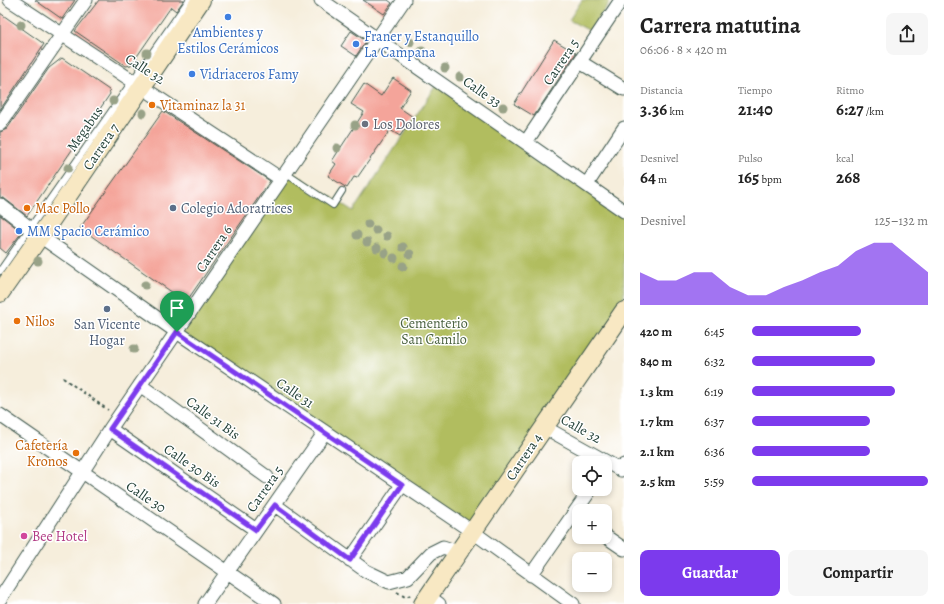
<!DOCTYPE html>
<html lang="es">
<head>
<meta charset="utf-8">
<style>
  body { margin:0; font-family:Alegreya,serif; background:#f6f6f6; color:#222; height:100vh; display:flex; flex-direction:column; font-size:15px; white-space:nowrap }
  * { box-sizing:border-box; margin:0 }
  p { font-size:13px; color:#767676 }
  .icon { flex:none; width:22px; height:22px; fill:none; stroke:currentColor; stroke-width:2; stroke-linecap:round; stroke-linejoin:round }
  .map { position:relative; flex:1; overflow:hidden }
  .drawer { display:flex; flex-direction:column; background:#fff; width:320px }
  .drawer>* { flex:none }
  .buttons { position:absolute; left:572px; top:456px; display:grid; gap:8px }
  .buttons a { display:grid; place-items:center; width:40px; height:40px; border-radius:8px; background:#fff; box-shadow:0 2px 6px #0003; font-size:20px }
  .pin { position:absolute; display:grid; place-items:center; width:34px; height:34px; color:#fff; margin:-41px -17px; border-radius:50% 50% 50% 0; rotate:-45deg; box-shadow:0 0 4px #0007 }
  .pin .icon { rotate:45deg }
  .round { display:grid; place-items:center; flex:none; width:42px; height:42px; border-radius:8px; background:#f6f6f6 }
  .headline { display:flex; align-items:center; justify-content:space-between; height:68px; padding:0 16px }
  h1 { font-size:22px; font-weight:700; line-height:30px }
  .metrics { display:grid; grid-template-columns:repeat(3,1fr); gap:6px; height:68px; padding:4px 16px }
  .metrics div { display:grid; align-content:center }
  .metrics b { font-size:17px; font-weight:700 }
  .metrics small { font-size:11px; font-weight:400 }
  .metrics p { font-size:11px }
  .chart { height:112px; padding:8px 16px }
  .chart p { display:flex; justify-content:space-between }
  .chart svg { width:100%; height:72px; margin-top:4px; fill:#7c3aed; opacity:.7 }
  .button { display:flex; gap:8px; margin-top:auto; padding:8px 16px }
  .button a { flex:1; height:46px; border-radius:8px; background:#7c3aed; color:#fff; font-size:16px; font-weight:700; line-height:46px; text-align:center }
  .button a+a { background:#f6f6f6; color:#222 }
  ul { padding:0 16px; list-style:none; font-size:13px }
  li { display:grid; grid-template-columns:64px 48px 1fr; align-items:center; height:30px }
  li i { height:10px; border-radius:5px; background:#7c3aed }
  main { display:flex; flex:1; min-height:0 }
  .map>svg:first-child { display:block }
  .green { fill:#b1bd5f; stroke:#687d4a }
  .building { fill:#f4a49a }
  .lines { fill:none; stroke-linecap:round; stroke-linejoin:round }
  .lane-casing { stroke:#3f584d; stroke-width:8 }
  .street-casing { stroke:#3f584d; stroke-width:15 }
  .secondary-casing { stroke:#3f584d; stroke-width:20 }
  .path { stroke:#3f584d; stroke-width:2; stroke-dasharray:3 3; stroke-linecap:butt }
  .lane { stroke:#fff; stroke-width:6 }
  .street { stroke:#fff; stroke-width:13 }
  .secondary { stroke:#f8e8c3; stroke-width:18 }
  .tree { fill:#98a287 }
  .route-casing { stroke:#fff; stroke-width:8 }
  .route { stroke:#7c3aed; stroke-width:5 }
  .shop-dot { fill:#3f7fe0; stroke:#fff; stroke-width:1.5 }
  .food-dot { fill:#e8710a; stroke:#fff; stroke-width:1.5 }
  .worship-dot { fill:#6b7280; stroke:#fff; stroke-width:1.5 }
  .service-dot { fill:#5c6f8a; stroke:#fff; stroke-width:1.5 }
  .hotel-dot { fill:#d1479c; stroke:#fff; stroke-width:1.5 }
  .labels { text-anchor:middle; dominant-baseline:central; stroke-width:3; stroke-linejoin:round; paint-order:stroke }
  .shop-label { font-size:14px; fill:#366cbe; stroke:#fff; text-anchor:start }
  .street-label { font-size:14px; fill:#1f3d34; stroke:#fff }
  .food-label { font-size:14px; fill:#c56008; stroke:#fff; text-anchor:start }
  .worship-label { font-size:14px; fill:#5b616d; stroke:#fff; text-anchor:start }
  .service-label { font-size:14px; fill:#4e5e75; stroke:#fff; text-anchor:start }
  .park-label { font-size:14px; fill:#4b6341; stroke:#fff }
  .hotel-label { font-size:14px; fill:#b23c85; stroke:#fff; text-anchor:start }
</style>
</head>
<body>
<main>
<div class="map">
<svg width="624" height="604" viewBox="0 0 624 604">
  <rect width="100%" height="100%" fill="#fff"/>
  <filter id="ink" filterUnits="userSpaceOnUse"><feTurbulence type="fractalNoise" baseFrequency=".025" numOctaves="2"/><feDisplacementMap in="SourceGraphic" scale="8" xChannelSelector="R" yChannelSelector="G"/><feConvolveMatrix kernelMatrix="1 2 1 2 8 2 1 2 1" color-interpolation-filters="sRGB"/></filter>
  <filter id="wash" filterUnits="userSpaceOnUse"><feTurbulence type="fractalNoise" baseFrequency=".012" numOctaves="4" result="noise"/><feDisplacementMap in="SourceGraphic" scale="16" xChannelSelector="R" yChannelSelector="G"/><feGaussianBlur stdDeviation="0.9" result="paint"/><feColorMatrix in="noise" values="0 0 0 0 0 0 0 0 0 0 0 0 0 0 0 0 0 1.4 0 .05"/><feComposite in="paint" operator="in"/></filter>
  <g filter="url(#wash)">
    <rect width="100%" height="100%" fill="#f6eedc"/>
    <path class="green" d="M582,0h25l3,2 -20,29 -21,-11z
      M439,82l185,129v100l-151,221 -296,-200 111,-163 65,42z"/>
    <g id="blocks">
      <path class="building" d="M35,0h40l-13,19z
        M99,0h85l-8,11 -5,-4 -40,58 -5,1 -51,-35z
        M363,0h25l4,3 -8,11z
        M0,13l44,31 -44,66z
        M351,31l15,10 -10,15 -15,-10z
        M554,40l22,13 -42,63 -20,-12z
        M62,58l47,32 1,4 -83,122 -22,-17 -5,-2v-65l7,-3 42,-61z
        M393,78l18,12 -11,18 13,9 -13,19 -10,-6 -33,48 -3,-1 -7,11 -19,-12 8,-12 -4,-3 32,-49 -13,-8 13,-20 17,12z
        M163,111l107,70 -84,121 -106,-74z
        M0,215l22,17 -16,21 -6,-5z"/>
    </g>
  </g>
  <g filter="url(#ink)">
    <use href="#blocks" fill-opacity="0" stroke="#3f584d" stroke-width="1"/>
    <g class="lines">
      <g class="lane-casing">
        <path id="lane" d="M285,173l48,32 9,-14
          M0,271l189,-271"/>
      </g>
      <g class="street-casing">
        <path id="street" d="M10,0l271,179
          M321,0l303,211
          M580,62l44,27
          M0,124l86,-124
          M526,142l95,-142
          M587,184l37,-56
          M0,205l40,31 137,96 296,200 100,72
          M140,385l127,92
          M0,415l274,189
          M544,427l77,43 3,-5
          M110,429l146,101
          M275,505l91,66 23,11 19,-5 23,-24 12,-6 15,5
          M605,536l19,13
          M350,560l52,-75
          M531,575l60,-86
          M428,596l11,8
          M0,599l110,-170 294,-429
          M205,604l120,-172"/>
      </g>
      <g class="secondary-casing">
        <path id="secondary" d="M0,293l45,-64 156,-229
          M423,604l201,-293"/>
      </g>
      <path class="path" d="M63,378l45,32
        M397,592l8,5 6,-2"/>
      <use href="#lane" class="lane"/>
      <use href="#street" class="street"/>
      <use href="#secondary" class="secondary"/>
    </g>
    <g class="tree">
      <circle cx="21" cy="25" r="4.5"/>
      <circle cx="410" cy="42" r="4.5"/>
      <circle cx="422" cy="51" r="4.5"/>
      <circle cx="147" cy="53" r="4.5"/>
      <circle cx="137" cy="63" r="4.5"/>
      <circle cx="445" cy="68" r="4.5"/>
      <circle cx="460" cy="77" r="4.5"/>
      <circle cx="113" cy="101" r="4.5"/>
      <circle cx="503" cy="107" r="4.5"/>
      <circle cx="143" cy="113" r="4.5"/>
      <circle cx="355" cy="125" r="4.5"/>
      <circle cx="85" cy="136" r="4.5"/>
      <circle cx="337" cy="148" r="4.5"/>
      <circle cx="68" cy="168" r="4.5"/>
      <circle cx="368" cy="224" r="4.5"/>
      <circle cx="376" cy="230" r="4.5"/>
      <circle cx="357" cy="235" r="4.5"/>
      <circle cx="387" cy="236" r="4.5"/>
      <circle cx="367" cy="242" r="4.5"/>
      <circle cx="403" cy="247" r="4.5"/>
      <circle cx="377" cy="248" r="4.5"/>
      <circle cx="385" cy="253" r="4.5"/>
      <circle cx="410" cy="254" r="4.5"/>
      <circle cx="394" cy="258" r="4.5"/>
      <circle cx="38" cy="261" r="4.5"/>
      <circle cx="403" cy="266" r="4.5"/>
      <circle cx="145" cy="285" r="4.5"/>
      <circle cx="134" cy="349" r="4.5"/>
    </g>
  </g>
  <g class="lines" filter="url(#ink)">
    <g class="route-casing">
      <path id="route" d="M177,332l225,153 -52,75 -75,-55 -19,25 -146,-101z"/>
    </g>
    <use href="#route" class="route"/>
  </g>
  <g class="shop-dot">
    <circle cx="228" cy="17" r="4"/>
    <circle cx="356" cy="44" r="4"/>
    <circle cx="192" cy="74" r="4"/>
    <circle cx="19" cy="231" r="4"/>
  </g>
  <g class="food-dot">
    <circle cx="152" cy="105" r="4"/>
    <circle cx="27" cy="208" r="4"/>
    <circle cx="17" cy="321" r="4"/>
    <circle cx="76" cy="453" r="4"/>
  </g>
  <circle class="worship-dot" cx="365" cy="124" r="4"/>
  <g class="service-dot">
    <circle cx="173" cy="208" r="4"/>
    <circle cx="107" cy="309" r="4"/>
  </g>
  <circle class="hotel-dot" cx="24" cy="536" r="4"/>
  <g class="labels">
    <g class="shop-label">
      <text x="228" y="32" text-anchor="middle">Ambientes y<tspan x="228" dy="16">Estilos Cerámicos</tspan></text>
      <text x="364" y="36">Franer y Estanquillo<tspan x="364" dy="16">La Campana</tspan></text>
      <text x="200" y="74">Vidriaceros Famy</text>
      <text x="27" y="231">MM Spacio Cerámico</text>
    </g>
    <g class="street-label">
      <text transform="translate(561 62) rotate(-56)">Carrera 5</text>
      <text transform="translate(145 69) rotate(33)">Calle 32</text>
      <text transform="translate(482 92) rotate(35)">Calle 33</text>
      <text transform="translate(85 129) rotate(-55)">Megabus</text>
      <text transform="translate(101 147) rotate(-56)">Carrera 7</text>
      <text transform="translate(214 249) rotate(-56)">Carrera 6</text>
      <text transform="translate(295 393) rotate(34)">Calle 31</text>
      <text transform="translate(213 418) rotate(36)">Calle 31 Bis</text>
      <text transform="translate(581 429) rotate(29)">Calle 32</text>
      <text transform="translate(524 457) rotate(-56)">Carrera 4</text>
      <text transform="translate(192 466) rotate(35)">Calle 30 Bis</text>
      <text transform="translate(265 489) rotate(-55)">Carrera 5</text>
      <text transform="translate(146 497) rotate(34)">Calle 30</text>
    </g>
    <g class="food-label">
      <text x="160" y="105">Vitaminaz la 31</text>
      <text x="35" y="208">Mac Pollo</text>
      <text x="25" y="321">Nilos</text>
      <text x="68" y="445" text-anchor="end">Cafetería<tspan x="68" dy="16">Kronos</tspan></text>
    </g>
    <g class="worship-label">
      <text x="373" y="124">Los Dolores</text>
    </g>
    <g class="service-label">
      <text x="181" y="208">Colegio Adoratrices</text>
      <text x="107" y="324" text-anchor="middle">San Vicente<tspan x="107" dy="16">Hogar</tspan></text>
    </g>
    <g class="park-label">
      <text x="434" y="323">Cementerio<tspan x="434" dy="16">San Camilo</tspan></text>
    </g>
    <g class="hotel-label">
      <text x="32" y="536">Bee Hotel</text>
    </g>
  </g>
</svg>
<div class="buttons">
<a><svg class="icon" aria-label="locate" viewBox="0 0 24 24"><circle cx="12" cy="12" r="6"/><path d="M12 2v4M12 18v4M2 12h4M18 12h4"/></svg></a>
<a>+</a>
<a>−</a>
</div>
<div class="pin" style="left:177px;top:332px;background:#1e9e55"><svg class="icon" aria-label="arrive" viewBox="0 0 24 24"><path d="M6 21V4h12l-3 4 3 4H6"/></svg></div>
</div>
<section class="drawer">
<div class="headline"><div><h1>Carrera matutina</h1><p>06:06 · 8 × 420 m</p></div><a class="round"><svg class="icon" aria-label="share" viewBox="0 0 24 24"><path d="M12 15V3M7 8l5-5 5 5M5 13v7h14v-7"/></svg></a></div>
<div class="metrics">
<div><p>Distancia</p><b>3.36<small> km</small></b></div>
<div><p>Tiempo</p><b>21:40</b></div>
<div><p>Ritmo</p><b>6:27<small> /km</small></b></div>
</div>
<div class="metrics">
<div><p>Desnivel</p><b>64<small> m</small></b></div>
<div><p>Pulso</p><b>165<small> bpm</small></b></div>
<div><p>kcal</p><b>268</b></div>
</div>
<div class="chart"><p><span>Desnivel</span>125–132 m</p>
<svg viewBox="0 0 160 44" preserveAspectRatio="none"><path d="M0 44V24L10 29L20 29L30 24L40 24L50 33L60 38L70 38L80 33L90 29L100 24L110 20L120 11L130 6L140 6L150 15L160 24V44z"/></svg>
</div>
<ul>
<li><b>420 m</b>6:45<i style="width:62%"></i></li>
<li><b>840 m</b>6:32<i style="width:70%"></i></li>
<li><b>1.3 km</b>6:19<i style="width:81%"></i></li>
<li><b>1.7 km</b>6:37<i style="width:67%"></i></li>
<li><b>2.1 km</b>6:36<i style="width:67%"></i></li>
<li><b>2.5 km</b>5:59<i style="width:100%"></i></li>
</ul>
<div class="button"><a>Guardar</a><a>Compartir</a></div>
</section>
</main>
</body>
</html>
